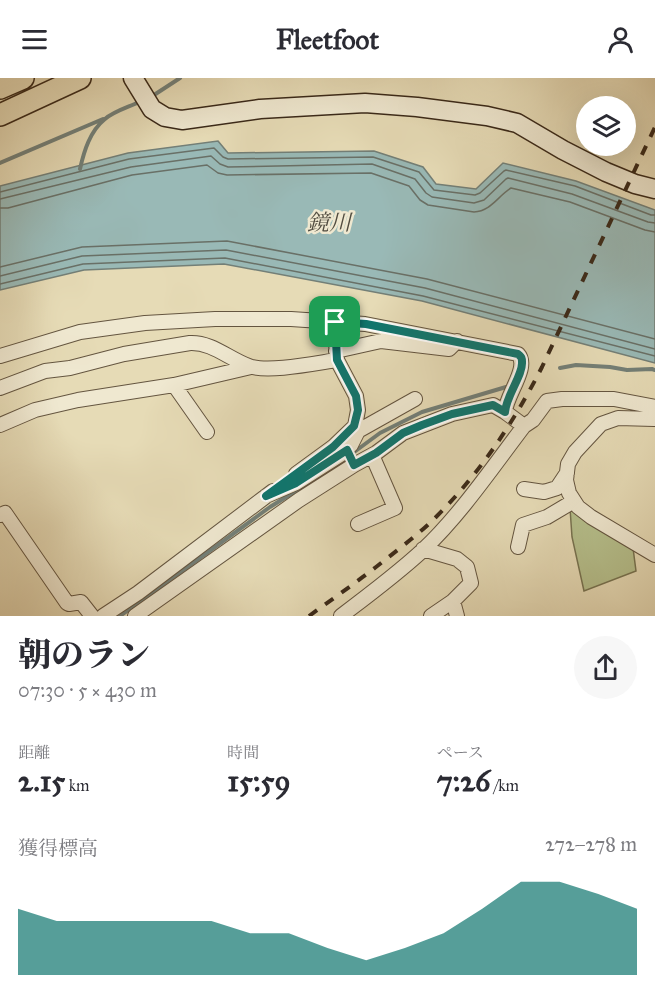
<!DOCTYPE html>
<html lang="ja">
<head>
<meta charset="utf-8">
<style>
  body { margin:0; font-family:"IM FELL Great Primer","Noto Serif JP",serif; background:#f7f7f7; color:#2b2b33; height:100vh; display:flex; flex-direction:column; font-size:22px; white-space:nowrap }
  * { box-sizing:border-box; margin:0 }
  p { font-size:20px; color:#7c7c81 }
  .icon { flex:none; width:33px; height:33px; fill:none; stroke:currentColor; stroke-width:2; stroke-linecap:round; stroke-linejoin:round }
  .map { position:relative; height:538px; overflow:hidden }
  .drawer { display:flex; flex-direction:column; background:#fff; flex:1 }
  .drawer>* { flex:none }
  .tools { position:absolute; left:576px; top:18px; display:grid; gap:12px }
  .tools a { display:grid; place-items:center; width:60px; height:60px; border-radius:50%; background:#fff; box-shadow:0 6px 24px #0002; font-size:30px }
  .pin { position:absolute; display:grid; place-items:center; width:51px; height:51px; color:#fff; margin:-26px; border-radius:12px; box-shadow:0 3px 9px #0006 }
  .round { display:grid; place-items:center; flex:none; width:63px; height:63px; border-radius:32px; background:#f7f7f7 }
  .summary { display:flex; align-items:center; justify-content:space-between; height:102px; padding:0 18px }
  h1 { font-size:33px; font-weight:800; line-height:45px }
  .stats { display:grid; grid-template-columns:repeat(3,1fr); gap:9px; height:102px; padding:6px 18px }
  .stats div { display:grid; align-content:center }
  .stats b { font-size:30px; font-weight:800 }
  .stats small { font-size:16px; font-weight:400 }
  .stats p { font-size:16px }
  .chart { height:168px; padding:12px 18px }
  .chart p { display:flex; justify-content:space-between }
  .chart svg { width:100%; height:108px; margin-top:6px; fill:#0f766e; opacity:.7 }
  header { display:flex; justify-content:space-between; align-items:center; height:78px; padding:0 18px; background:#fff; font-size:27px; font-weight:800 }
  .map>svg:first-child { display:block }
  .green { fill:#b6c08d; stroke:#787452; stroke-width:1.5 }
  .water { fill:#99b9b6; stroke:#737f77; stroke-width:1.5 }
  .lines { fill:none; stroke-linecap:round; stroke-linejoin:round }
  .shore { stroke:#697067; stroke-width:1.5 }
  .stream { stroke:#737f77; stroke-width:4 }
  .minor-casing { stroke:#645540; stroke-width:16 }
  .secondary-casing { stroke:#392818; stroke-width:21 }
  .trunk-casing { stroke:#392818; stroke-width:24 }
  .minor { stroke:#efe8d0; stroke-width:14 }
  .secondary { stroke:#efe8d0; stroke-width:18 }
  .trunk { stroke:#e6dbb6; stroke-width:21 }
  .rail { stroke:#392818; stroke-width:4; stroke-dasharray:10 10; stroke-linecap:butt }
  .route-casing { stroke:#fff; stroke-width:12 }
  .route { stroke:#0f766e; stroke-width:8 }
  .labels { text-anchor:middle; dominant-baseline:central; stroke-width:5; stroke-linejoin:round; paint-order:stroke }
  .water-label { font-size:22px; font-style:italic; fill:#514c40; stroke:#efe8d0 }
</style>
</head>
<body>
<header><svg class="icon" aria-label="menu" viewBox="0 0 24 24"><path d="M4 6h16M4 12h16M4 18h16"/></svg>Fleetfoot<svg class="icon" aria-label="person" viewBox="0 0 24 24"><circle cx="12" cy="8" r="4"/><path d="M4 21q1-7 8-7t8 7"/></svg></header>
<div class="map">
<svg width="655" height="538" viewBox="0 0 655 538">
  <rect width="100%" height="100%" fill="#e6dbb6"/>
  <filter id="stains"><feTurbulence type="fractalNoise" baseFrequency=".00333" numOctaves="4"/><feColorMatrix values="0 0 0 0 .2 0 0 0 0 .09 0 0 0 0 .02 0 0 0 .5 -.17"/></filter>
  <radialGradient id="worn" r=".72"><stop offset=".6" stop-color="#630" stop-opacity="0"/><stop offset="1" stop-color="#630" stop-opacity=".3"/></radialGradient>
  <path class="green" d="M570,430l63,40 3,23 -52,20 -12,-54z"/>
  <path class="water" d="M218,63l10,12 146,-2 49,16 13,17 40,5 27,-26 73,18 79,29v153l-233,-62 -198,-37 -140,6 -84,20v-104l128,-33z"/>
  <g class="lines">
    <path class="shore" d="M0,114l129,-33 85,-11 9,9 5,2 145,-2 46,15 15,18 41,5 5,-2 24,-22 2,-1 69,16 76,29h4
      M0,121l131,-32 80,-11 9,8 8,3 144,-3 43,15 11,14 6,4 42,6 10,-3 22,-21 2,-1 64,16 76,28 7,1
      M0,130h8l124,-33 75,-10 11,8 9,2 144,-2 38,13 11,14 8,5 46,7c17,-1 24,-16 37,-24l59,14 75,28 10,2
      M0,189l82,-20 145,-6 200,38 228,60
      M0,198l82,-20 144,-6 199,38 230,61
      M0,206l83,-20 142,-6 198,38 232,60"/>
    <path class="stream" d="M154,17l26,-17
      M0,85l103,-44
      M80,91c4,-18 10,-38 25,-50 9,-8 24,-12 34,-17
      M560,290l16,-3 34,2 17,3 25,-1 3,1
      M346,380l34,-25 42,-21 84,-25
      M120,538l150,-109 58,-36"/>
    <g class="minor-casing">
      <path id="minor" d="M335,244l2,38
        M336,273l45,-10 68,8 8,-8
        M0,278l80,-24 65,-9 70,-4h76l74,5 153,30c12,13 -12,41 -13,58l19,14 9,-6 14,-19 15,-2h52l41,8
        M174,307l33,47
        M0,310l45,-17 25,-3 54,-14 66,-11c22,-1 39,16 59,23 19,7 67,-3 88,-6l19,36 2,14 -3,16 3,5 -7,14 -8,8 -47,30 -30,13
        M655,337l-1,4 -36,-1 -17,6 -26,28 -7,12 -2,16 3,13 9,14 13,10 64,38
        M0,347l35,-15 43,-10 96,-15 77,-18
        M358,353l57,-32
        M296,396l37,-27 22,-21
        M524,411l20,3 13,-4 10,-15
        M0,437l5,-2 62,90 2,1 12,-2 11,14
        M358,446l37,-16 -23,-53
        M518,469l5,-22 24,-8 27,-16
        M423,471l34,10 10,8 4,16 -18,18 4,15
        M103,538l35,-23 135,-102
        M135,538l164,-116 55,-35 22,-12 27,-20 49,-19 41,-9 12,7
        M341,538c28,-21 56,-42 82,-66 38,-36 69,-82 101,-124
        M431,538l22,-15"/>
    </g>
    <g class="secondary-casing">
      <path id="secondary" d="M133,0l19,31 13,8 17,3 78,-11 105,-6 52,4 70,9 30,7 46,27 43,22 29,12 20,5"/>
    </g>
    <g class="trunk-casing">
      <path id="trunk" d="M0,10l23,-10
        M0,37l80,-37"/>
    </g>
    <use href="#minor" class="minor"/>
    <use href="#secondary" class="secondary"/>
    <use href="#trunk" class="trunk"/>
    <path class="rail" d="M309,538c22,-16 45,-32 67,-49 20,-16 42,-32 60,-50 44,-44 78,-95 106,-150l113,-240"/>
  </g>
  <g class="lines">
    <g class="route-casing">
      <path id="route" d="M335,244l31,2 152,30c3,3 4,3 4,8 1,13 -16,34 -17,50l-12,-7 -41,9 -30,11 -19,8 -27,20 -22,12 -7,-15 -51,33 -30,13 67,-49 21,-21 4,-16 -2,-14 -19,-36z"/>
    </g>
    <use href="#route" class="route"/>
  </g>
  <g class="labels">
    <g class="water-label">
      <text x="329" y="144">鏡川</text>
    </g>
  </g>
  <rect width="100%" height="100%" filter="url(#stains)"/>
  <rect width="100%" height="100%" fill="url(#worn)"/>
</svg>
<div class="tools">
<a><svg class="icon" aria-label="layers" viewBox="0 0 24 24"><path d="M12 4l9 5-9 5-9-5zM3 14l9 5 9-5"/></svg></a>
</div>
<div class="pin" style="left:335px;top:244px;background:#1e9e55"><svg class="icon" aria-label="arrive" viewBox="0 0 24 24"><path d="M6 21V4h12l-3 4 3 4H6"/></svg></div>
</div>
<section class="drawer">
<div class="summary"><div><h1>朝のラン</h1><p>07:30 · 5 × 430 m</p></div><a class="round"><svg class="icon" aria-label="share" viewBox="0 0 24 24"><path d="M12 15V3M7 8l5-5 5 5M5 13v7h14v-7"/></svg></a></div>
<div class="stats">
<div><p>距離</p><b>2.15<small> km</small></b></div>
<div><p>時間</p><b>15:59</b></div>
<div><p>ペース</p><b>7:26<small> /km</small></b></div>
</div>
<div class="chart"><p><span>獲得標高</span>272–278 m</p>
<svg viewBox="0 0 160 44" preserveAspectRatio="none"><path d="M0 44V17L10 22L20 22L30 22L40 22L50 22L60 27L70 27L80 33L90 38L100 33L110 27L120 17L130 6L140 6L150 11L160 17V44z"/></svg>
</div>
</section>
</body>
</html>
